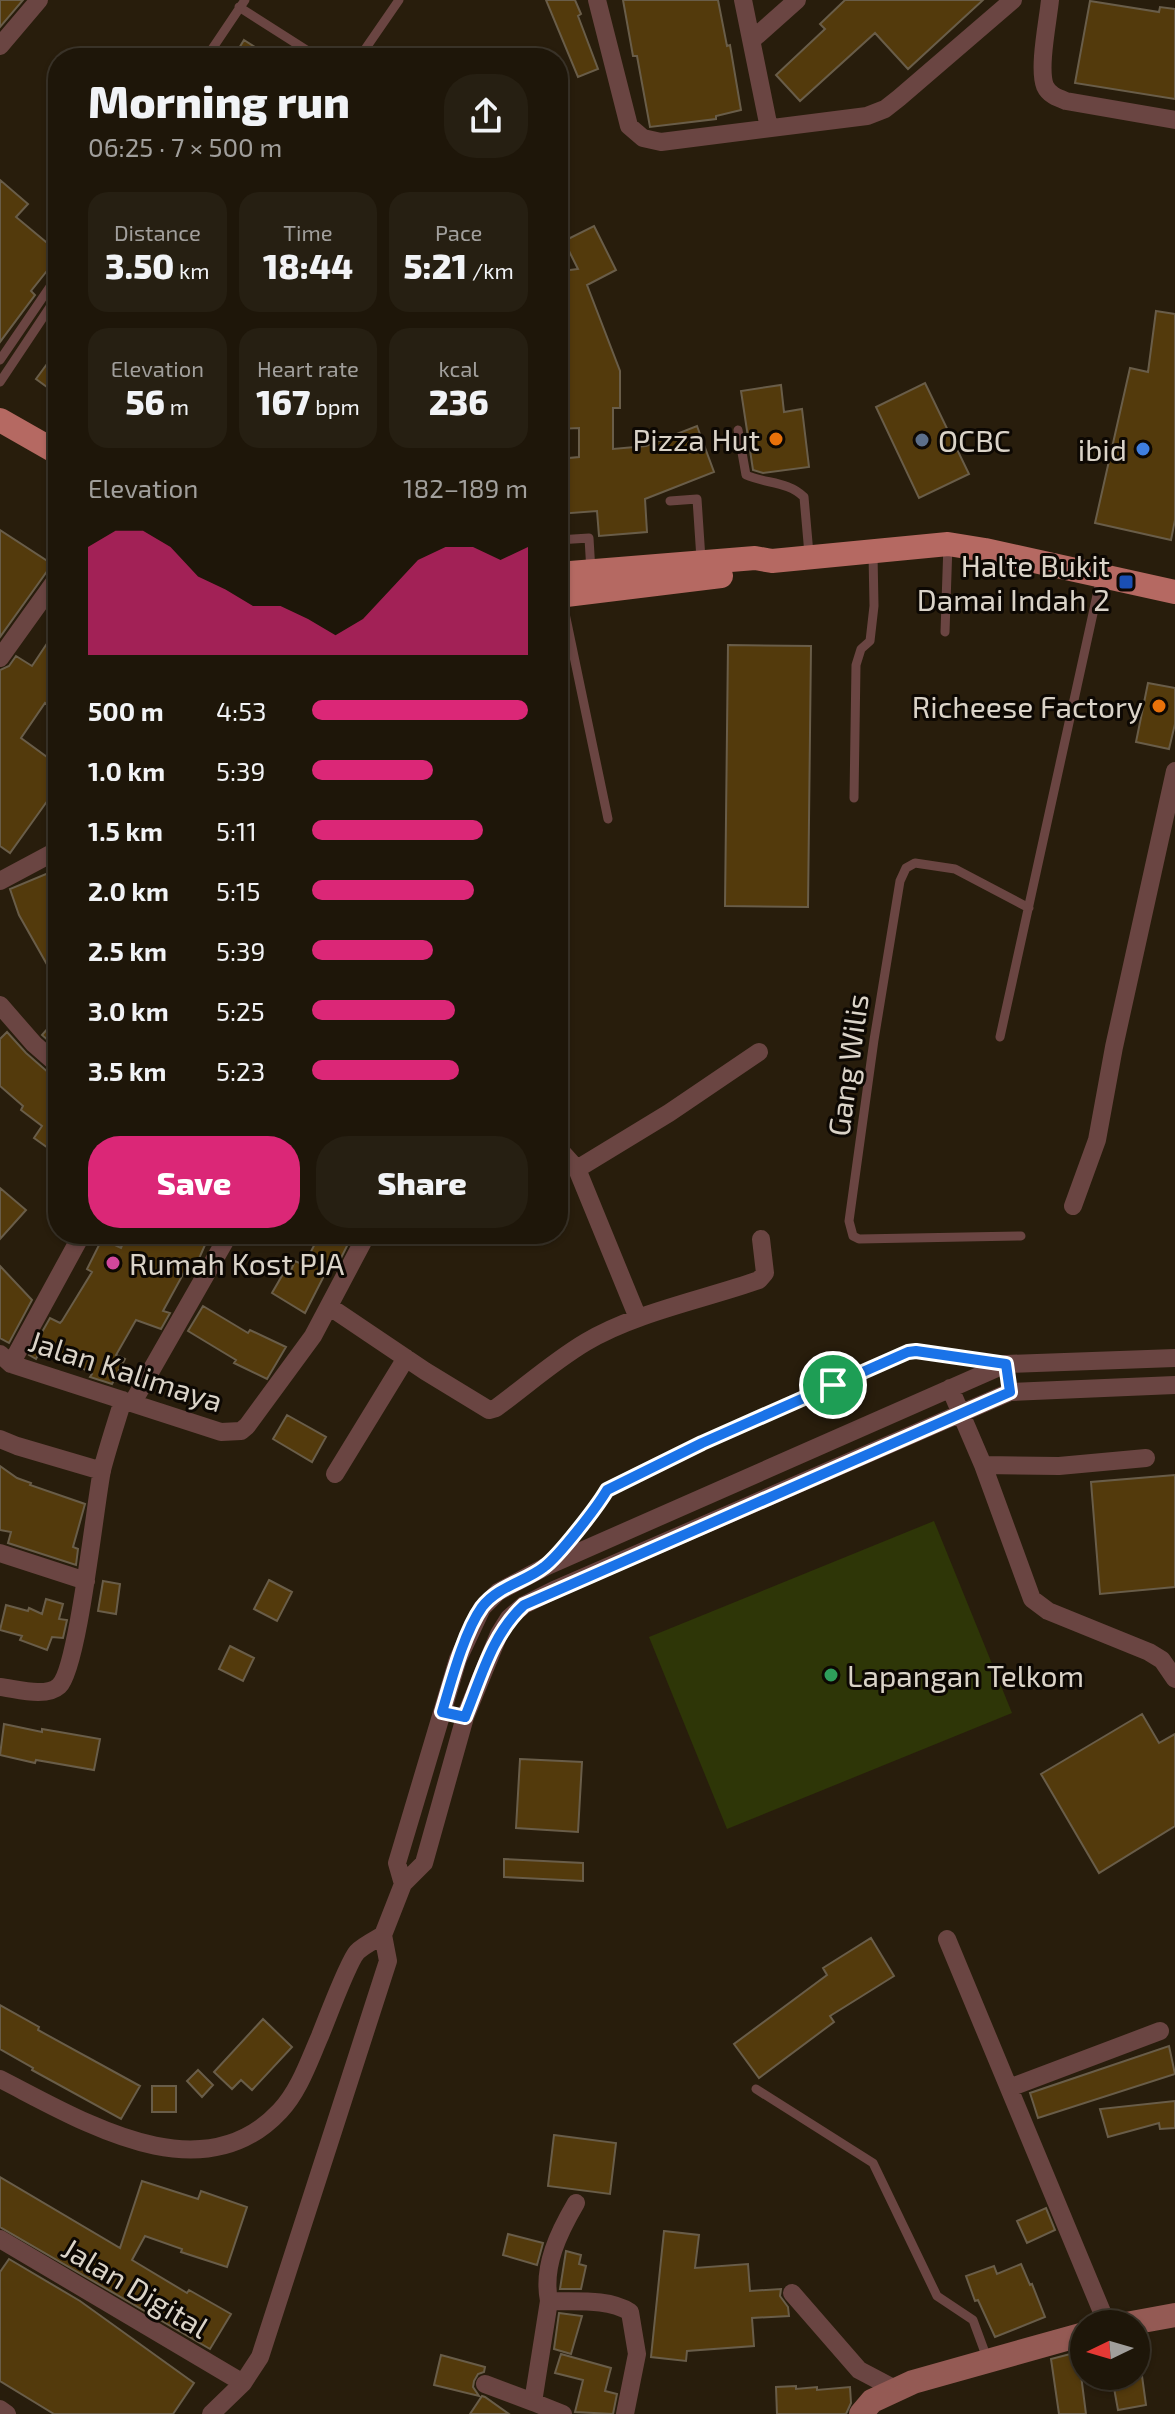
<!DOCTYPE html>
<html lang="en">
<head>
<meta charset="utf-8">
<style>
  body { margin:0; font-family:"Exo 2",sans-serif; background:#261f12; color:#f1f3f6; height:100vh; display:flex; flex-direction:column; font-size:30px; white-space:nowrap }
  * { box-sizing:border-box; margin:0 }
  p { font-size:26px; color:#a19f9c }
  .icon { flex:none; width:44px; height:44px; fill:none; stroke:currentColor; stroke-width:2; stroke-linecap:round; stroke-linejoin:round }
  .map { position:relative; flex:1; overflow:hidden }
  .drawer { position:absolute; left:48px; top:48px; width:520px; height:1196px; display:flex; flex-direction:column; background:#1e1609; border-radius:32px; box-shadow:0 2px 6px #0004,0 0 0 2px #3c352a }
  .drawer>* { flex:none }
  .needle { width:52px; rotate:265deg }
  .controls { position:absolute; left:1070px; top:2310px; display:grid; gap:16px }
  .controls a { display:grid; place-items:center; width:80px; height:80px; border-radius:50%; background:#1e1609; box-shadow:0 2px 6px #0004,0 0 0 2px #3c352a; font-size:40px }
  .pin { position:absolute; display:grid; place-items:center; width:68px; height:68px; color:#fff; margin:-34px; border:4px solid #fff; border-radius:50%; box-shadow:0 2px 8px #0007 }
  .round { display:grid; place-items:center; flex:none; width:84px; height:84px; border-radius:32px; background:#261f12 }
  .overview { display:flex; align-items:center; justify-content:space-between; height:136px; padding:0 40px }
  h1 { font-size:44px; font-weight:800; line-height:60px }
  .figures { display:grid; grid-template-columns:repeat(3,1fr); gap:12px; height:136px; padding:8px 40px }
  .figures div { display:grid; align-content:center; border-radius:20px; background:#261f12; text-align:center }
  .figures b { font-size:34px; font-weight:800 }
  .figures small { font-size:22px; font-weight:400 }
  .figures p { font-size:22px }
  .chart { height:224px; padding:16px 40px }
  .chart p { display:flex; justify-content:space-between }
  .chart svg { width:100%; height:144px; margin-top:8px; fill:#db2777; opacity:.7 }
  .button { display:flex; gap:16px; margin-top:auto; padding:16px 40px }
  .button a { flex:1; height:92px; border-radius:32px; background:#db2777; color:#fff; font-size:32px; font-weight:800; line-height:92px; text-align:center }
  .button a+a { background:#261f12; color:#f1f3f6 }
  ul { padding:0 40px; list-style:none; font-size:26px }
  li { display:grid; grid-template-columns:128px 96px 1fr; align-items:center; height:60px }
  li i { height:20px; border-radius:10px; background:#db2777 }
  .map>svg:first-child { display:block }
  .green { fill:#2e3607 }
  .building { fill:#533a0c; stroke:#695d49; stroke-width:2 }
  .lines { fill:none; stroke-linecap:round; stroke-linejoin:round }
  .lane { stroke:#6a4542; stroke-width:9 }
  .street { stroke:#6a4542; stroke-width:18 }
  .secondary { stroke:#945a54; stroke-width:24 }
  .primary { stroke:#b56962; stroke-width:24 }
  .route-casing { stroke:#fff; stroke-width:16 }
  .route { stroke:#1a73e8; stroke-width:10 }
  .food-dot { fill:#e8710a; stroke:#0d0803; stroke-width:3 }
  .service-dot { fill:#5c6f8a; stroke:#0d0803; stroke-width:3 }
  .shop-dot { fill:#3f7fe0; stroke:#0d0803; stroke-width:3 }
  .transit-dot { fill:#1a4fb4; stroke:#0d0803; stroke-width:3 }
  .hotel-dot { fill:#d1479c; stroke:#0d0803; stroke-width:3 }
  .leisure-dot { fill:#2e9e5b; stroke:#0d0803; stroke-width:3 }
  .labels { text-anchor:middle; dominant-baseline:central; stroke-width:6; stroke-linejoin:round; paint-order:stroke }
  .poi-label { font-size:30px; fill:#dad3c8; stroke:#0d0803; text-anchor:end }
  .street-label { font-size:30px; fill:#dad3c8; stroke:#0d0803 }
</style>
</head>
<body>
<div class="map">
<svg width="1175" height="2414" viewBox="0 0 1175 2414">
  <rect width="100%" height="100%" fill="#281d0c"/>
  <path class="green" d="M934,1521l78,192 -285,116 -78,-192z"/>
  <path class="building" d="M0,0h23l-23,27z
    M546,0h29l6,14 -3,2 20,53 -20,8z
    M623,0h95l9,46 3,-1 11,65 -25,6v3l-66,8 -13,-71h-4z
    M845,0h138l-75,69 -33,-36 -75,68 -24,-26 49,-46 -5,-5z
    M1090,1l69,11 1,-5 15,2v90l-100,-16z
    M244,40l28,18h-39z
    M0,180l28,24 -12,13 42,35v5l-27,34 4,4 -35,47z
    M594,226l22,44 -29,15 33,86v37h-7v41l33,-3 51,-20 17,46 -69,27 2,33 -48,4 -2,-25 -39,3v-55l21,-2v-29l-21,1v-53h4l2,-76h-4v-13l2,-16 16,-2 -14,-28z
    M1156,311l19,3v206l-4,20 -76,-17 35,-155 18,4z
    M58,349v46l-22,-16z
    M925,383l44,91 -50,24 -43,-91z
    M781,385l3,27 18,-3 7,58 -46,6 -10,-3 -12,-79z
    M0,530l55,36 -7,4 -48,67z
    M58,627v69l-7,11 -6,-4 -24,35 37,27v41l-10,-6 -38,53 -10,-7v-176l9,-4 7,-10 16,10z
    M728,645l83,1 -3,261 -83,-1z
    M1148,683l27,5v36l-6,25 -33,-7z
    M58,869v115l-39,-69 -9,-26z
    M58,1017v32l-16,-14z
    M7,1032l19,21 24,21 8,3v78l-24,-17 8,-12 -21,-16 2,-4 -23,-20v-47z
    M0,1188l26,22 -26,29z
    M127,1234h52l26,11 -11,25 -7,-3 -24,44 7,2 -9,16 -25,-9 -20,35 9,4 -13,25 -22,-7 2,-3 -48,-29 -8,14 -7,-4 21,-37 10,5 2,-2 30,-49 -5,-3 15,-30 19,9z
    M320,1234h14l15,8 -14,28 -6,-4 -24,47 -33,-20 11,-19 5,3 7,-16 9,4z
    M0,1266l32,34 -23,43 -9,-5z
    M203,1306l45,27 2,-3 36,17 -19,32 -33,-16 2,-3 -48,-29z
    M287,1415l39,22 -14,25 -39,-23z
    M0,1466l17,12 14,5 -1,2 55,19 -12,43 5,2 -2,16 -68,-22 3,-11 -11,-2z
    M1175,1475v112l-75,7 -9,-112z
    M269,1580l23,12 -15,29 -23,-12z
    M103,1581l17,3 -4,30 -18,-3z
    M46,1599l17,5 -4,15 8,1 -4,18 -11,-1 -5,13 -27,-10 2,-4 -22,-6 6,-25 22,6 1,-3 13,6z
    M230,1646l24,12 -11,23 -24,-12z
    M1142,1714l17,29 16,-9v92l-76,47 -58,-99z
    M4,1724l38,8v-3l58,10 -6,31 -58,-10 -1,3 -35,-8z
    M520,1759l62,3 -4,70 -62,-4z
    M504,1859l79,4v18l-79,-4z
    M871,1938l23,38 -64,40 4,6 -75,56 -25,-34 93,-69 -4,-7z
    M0,2005l39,22 -1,3 102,56 -19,33 -89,-49 1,-2 -33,-19z
    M263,2019l29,28 -40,43 -11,-10 -9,9 -18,-17z
    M1169,2046l6,28 -137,44 -8,-25z
    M198,2070l15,15 -11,12 -15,-16z
    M152,2086h24v26h-24z
    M1175,2101v27l-15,1 -1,-6 -51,14 -8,-28z
    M554,2135l62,8 -6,51 -62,-8z
    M0,2177l120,71 22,-67 56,18 3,-8 46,16 -20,60 -46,-15 1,-3 -37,-13 -13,24 55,33 2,-3 42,24 -21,35 -210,-122z
    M1046,2208l9,22 -28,13 -10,-22z
    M664,2231l35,4 -4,33 53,-4 2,27 31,-2 -1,7 8,11 1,9 -37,2 2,28 -67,5 -1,10 -35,-4z
    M508,2234l35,9 -6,22 -34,-10z
    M566,2251l15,4 -2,9 7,2 -5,23h-21z
    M9,2259l71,42 114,82 -21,31h-119l-54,-33v-109z
    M1021,2264l9,21 2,-1 13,33 -50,20 -17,-37 -3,1 -9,-25 28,-10 3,8z
    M559,2313l23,3 -11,38 -17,-5z
    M1078,2352l8,62h-27l-8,-55z
    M561,2354l50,14 -6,23 12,3 -4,20 -38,-2 8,-32 -28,-7z
    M441,2355l44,12 -1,5 -6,2 -4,7 -1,6 6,9 -45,-11z
    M1121,2376h21l4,29 -28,5 -6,-33z
    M796,2386v3l21,-2v3l33,-3 1,16 -5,11h-69l-1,-27z
    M482,2396l3,1 24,17h-39z"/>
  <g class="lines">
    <path class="lane" d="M239,7l80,51
      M206,58l39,-58
      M359,58l40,-58
      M0,360l58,-85
      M0,382l58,-87
      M738,430l8,45c20,9 42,6 58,22l5,57
      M670,501l27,-2 4,60
      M558,540l31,-2 2,34
      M562,599l46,220
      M945,632l3,-88
      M854,798l2,-133 5,-16 9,-8 4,-35 -1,-52
      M1000,1037l101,-460
      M1021,1236l-162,3 -6,-3 -4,-15 25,-181 26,-159 6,-13 9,-5 40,6 74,39
      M550,1561l49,-57 8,-14 95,-47 206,-91 18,-1 72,12
      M756,2089l117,74 64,133 36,24 14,38"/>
    <path class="street" d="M597,0l32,126 14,12 18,4 206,-26 18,-7 14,-11 114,-98
      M743,0l26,128
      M1050,0c-2,21 -12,68 -5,86 4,9 13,12 21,15l109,19
      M752,40l45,-40
      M0,46l39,-46
      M0,658l58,-81
      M0,881l58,-31
      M0,1005l34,39 24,21
      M558,1148l19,21 61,149
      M577,1169l92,-56 90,-61
      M1073,1206l24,-66 17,-93 61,-276
      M330,1307l95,64 64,39 7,-2c30,-22 58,-47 90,-66 48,-29 119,-43 173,-62l6,-7 -4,-34
      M0,1354l11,10 210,68 20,-1 6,-5 66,-90 54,-102
      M11,1364l71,-130
      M950,1388l33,77 49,134 16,12 101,41 13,8 13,19
      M133,1402l96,-168
      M0,1439l17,7 85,25
      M983,1465l76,1 87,-8
      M335,1474l71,-116
      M0,1553l86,28
      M0,1687c17,2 46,11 59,-1 19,-17 36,-181 43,-216 6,-23 14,-47 21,-70
      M403,1884l-6,-21 61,-204 24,-51 16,-16 47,-25 461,-203 169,-6
      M947,1939l160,385
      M0,2079c81,41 201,117 280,32 19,-20 29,-50 40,-75 7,-17 28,-74 37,-84 7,-7 18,-12 26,-17
      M1009,2088l151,-57
      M0,2239l243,144
      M792,2293l67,77 36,19
      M549,2301c-7,-35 10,-69 27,-98
      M485,2384l48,18
      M0,2409l7,5
      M211,2414l32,-31 17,-26 128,-396 -5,-26 20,-51 21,-21 41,-146 34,-83 10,-16 15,-13 30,-15 456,-198 165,-7
      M563,2414l-30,-12 16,-101c26,1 59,-3 81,11l7,42 -12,60"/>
    <path class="secondary" d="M1126,2324l49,-9
      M861,2414l11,-13 41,-19 171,-48"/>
    <path class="primary" d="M0,420l58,33
      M558,574l197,-16 17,3 176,-17 37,6 190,42
      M558,596l163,-20"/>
  </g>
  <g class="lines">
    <g class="route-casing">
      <path id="route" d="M916,1351l90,13 4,28 -486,213c-32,29 -43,73 -59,112l-23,-5c9,-30 22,-80 40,-105 16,-21 43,-25 62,-40 15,-11 53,-60 63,-77l95,-47 206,-91z"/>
    </g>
    <use href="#route" class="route"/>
  </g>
  <g class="food-dot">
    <circle cx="776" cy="439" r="8"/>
    <circle cx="1159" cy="706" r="8"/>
  </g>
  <circle class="service-dot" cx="922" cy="440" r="8"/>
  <circle class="shop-dot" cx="1143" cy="449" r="8"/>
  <rect class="transit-dot" x="1118" y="574" width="16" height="16" rx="4"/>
  <circle class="hotel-dot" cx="113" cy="1263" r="8"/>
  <circle class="leisure-dot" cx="831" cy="1675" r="8"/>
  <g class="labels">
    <g class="poi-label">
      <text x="760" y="439">Pizza Hut</text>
      <text x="938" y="440" text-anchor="start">OCBC</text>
      <text x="1127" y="449">ibid</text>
      <text x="1110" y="565">Halte Bukit<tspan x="1110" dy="34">Damai Indah 2</tspan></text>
      <text x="1143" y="706">Richeese Factory</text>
      <text x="129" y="1263" text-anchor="start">Rumah Kost PJA</text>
      <text x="847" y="1675" text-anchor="start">Lapangan Telkom</text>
    </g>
    <g class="street-label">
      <text transform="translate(847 1065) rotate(-82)">Gang Wilis</text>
      <text transform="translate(126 1370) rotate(18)">Jalan Kalimaya</text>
      <text transform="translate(136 2287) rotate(31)">Jalan Digital</text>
    </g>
  </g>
</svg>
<div class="controls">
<a><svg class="needle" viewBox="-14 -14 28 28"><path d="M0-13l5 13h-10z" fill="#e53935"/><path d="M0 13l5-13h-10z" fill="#a19f9c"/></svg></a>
</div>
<div class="pin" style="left:833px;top:1385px;background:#1e9e55"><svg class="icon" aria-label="arrive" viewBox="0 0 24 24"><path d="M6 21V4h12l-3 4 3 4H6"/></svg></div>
<section class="drawer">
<div class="overview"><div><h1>Morning run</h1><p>06:25 · 7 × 500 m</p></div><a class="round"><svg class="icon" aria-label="share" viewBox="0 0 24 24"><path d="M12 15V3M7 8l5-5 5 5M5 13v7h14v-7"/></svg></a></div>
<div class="figures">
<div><p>Distance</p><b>3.50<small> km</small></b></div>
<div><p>Time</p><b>18:44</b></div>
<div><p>Pace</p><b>5:21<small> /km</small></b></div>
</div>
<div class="figures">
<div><p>Elevation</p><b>56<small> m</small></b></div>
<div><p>Heart rate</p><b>167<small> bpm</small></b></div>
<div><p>kcal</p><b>236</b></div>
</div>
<div class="chart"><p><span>Elevation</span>182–189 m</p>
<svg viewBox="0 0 160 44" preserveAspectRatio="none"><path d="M0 44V11L10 6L20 6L30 11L40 20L50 24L60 29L70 29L80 33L90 38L100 33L110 24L120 15L130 11L140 11L150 15L160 11V44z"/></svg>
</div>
<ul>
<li><b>500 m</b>4:53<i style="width:100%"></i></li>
<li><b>1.0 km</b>5:39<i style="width:56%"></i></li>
<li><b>1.5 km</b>5:11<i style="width:79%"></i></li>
<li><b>2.0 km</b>5:15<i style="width:75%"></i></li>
<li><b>2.5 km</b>5:39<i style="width:56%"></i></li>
<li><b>3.0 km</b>5:25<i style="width:66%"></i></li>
<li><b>3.5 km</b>5:23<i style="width:68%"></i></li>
</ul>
<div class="button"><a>Save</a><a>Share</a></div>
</section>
</div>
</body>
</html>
